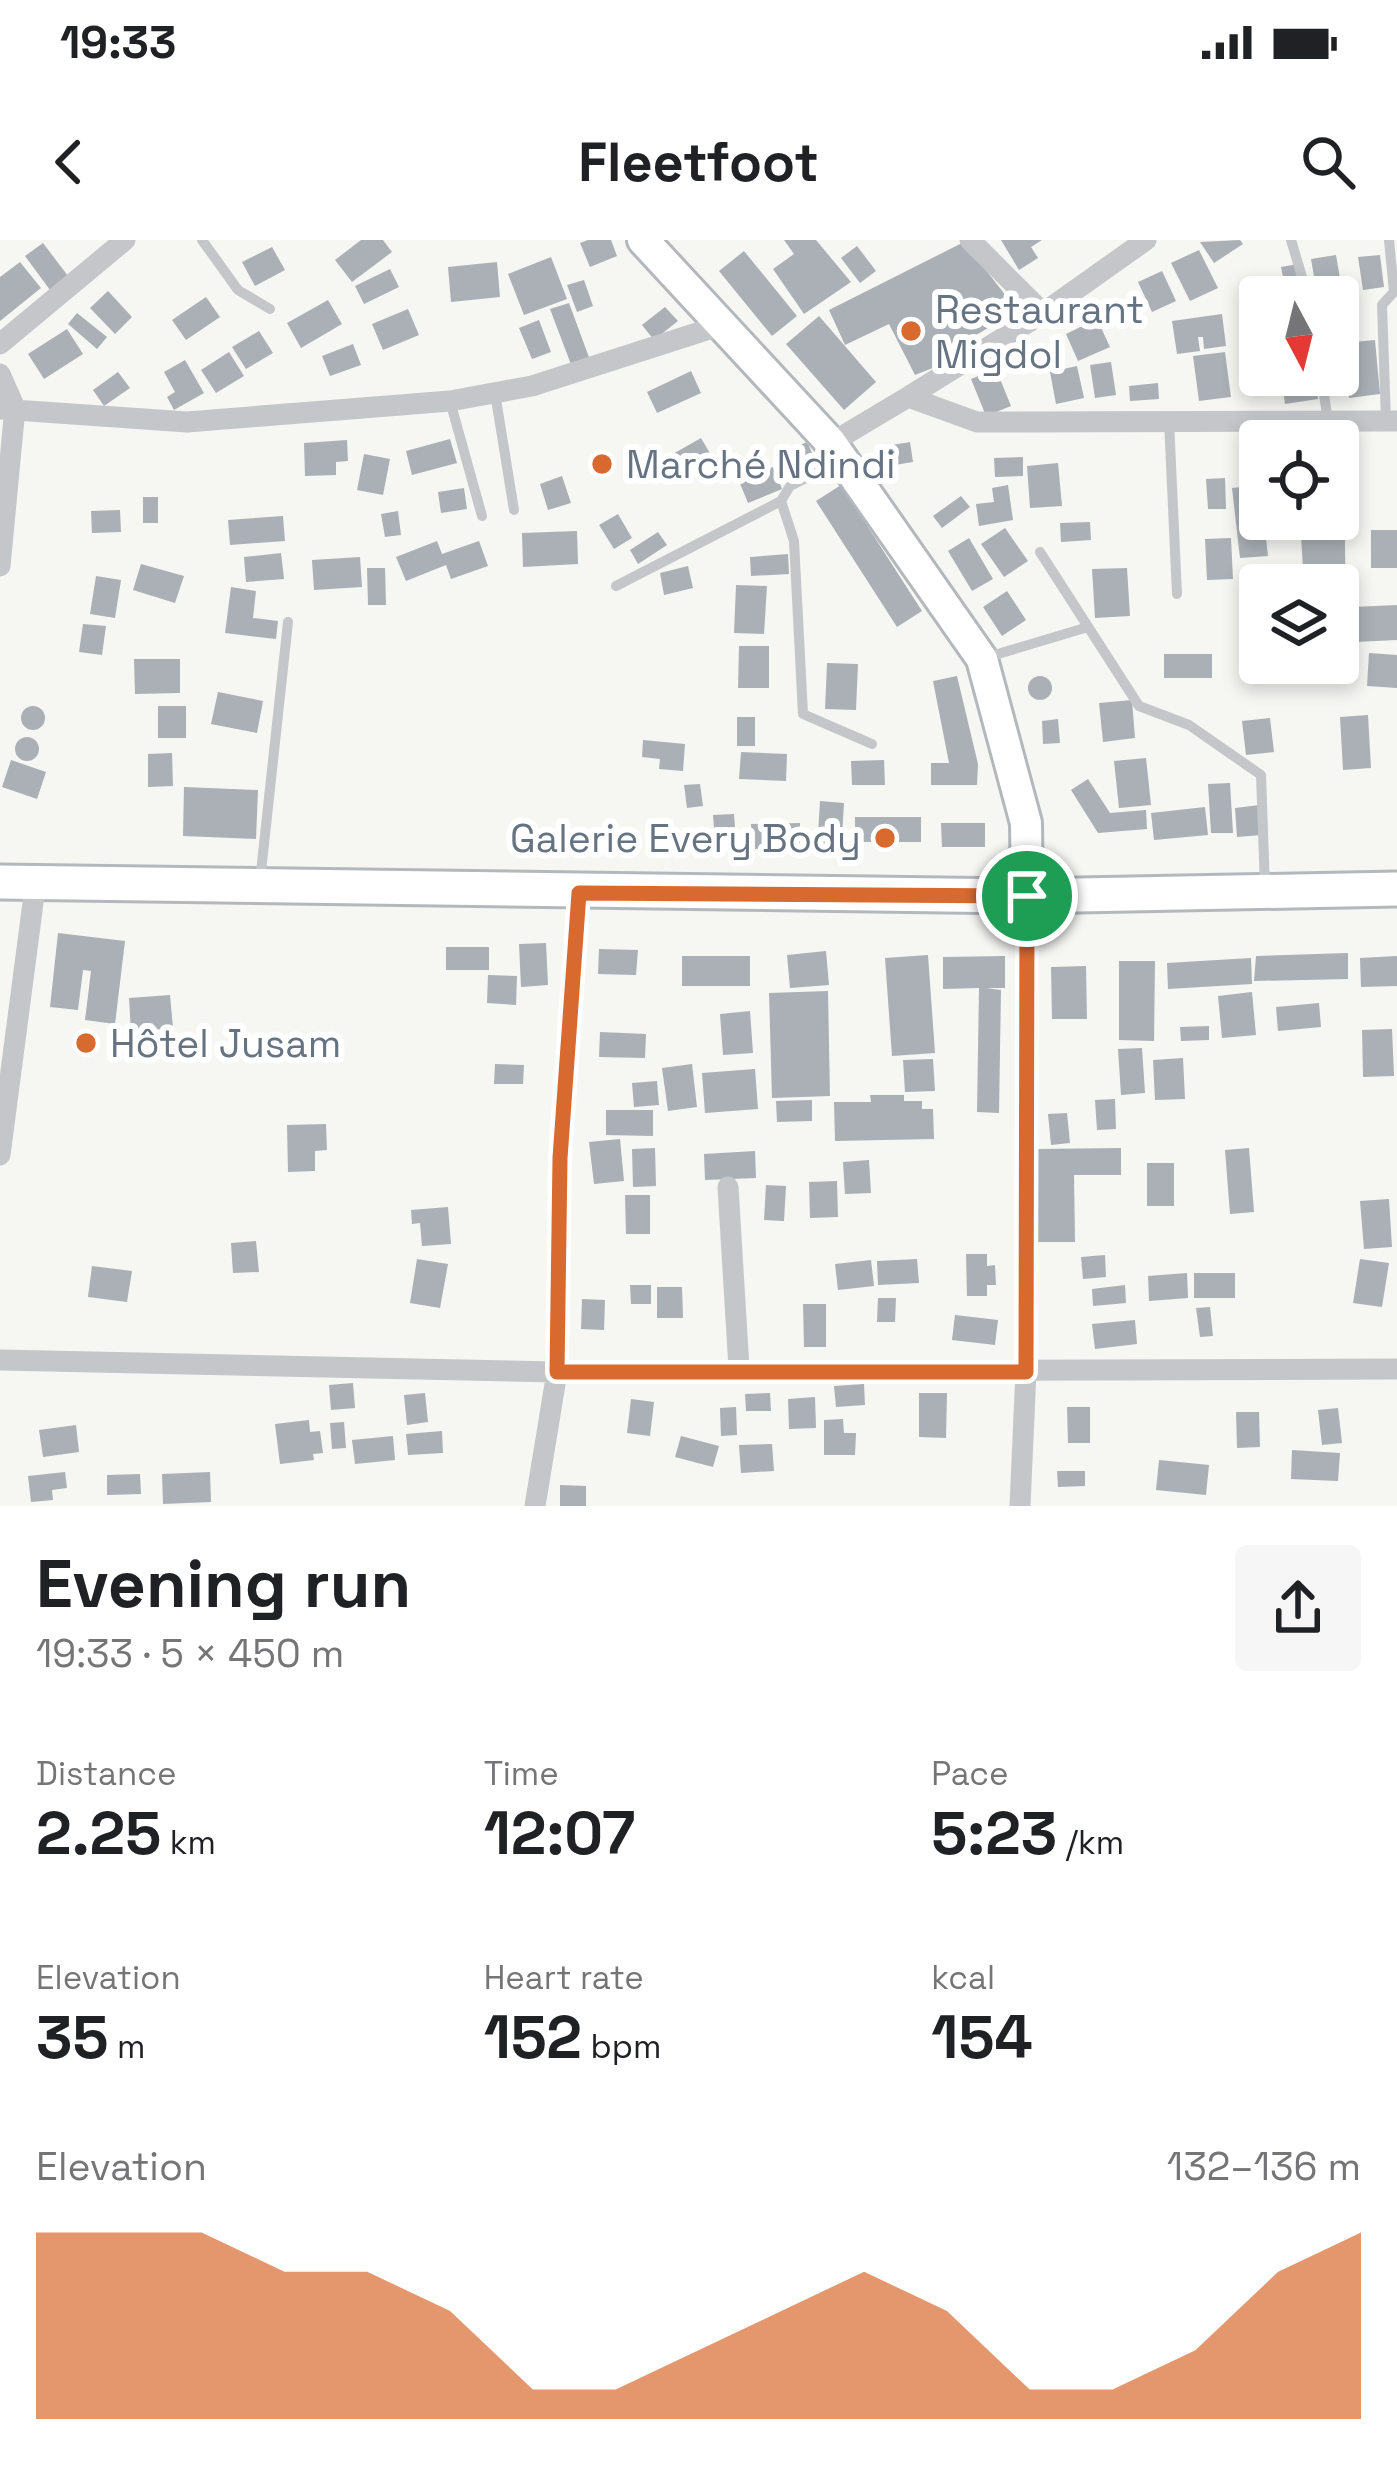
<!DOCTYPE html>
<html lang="en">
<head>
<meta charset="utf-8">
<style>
  body { margin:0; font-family:"Space Grotesk",sans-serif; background:#f6f6f6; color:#202124; height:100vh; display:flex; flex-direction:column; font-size:45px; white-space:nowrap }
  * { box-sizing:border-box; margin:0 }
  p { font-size:39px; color:#757577 }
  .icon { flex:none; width:66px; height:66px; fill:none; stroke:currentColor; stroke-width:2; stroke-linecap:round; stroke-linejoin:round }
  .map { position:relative; height:1266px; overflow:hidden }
  .drawer { display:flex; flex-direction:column; background:#fff; flex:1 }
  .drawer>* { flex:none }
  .needle { width:78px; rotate:173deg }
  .tools { position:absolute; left:1239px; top:36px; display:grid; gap:24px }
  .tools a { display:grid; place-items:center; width:120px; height:120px; border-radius:12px; background:#fff; box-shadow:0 6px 18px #0003; font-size:60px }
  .pin { position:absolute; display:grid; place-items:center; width:102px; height:102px; color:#fff; margin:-51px; border:6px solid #fff; border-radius:50%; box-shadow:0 3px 12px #0007 }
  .round { display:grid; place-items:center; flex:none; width:126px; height:126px; border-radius:12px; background:#f6f6f6 }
  .headline { display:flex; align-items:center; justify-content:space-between; height:204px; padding:0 36px }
  h1 { font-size:66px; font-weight:700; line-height:90px }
  .metrics { display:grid; grid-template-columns:repeat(3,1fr); gap:18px; height:204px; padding:12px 36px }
  .metrics div { display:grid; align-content:center }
  .metrics b { font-size:60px; font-weight:700 }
  .metrics small { font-size:33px; font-weight:400 }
  .metrics p { font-size:33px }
  .chart { height:336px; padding:24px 36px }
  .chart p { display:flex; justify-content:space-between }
  .chart svg { width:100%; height:216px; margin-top:12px; fill:#d96a2f; opacity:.7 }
  .status { display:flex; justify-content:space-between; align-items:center; height:84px; padding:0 60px; background:#fff; direction:ltr }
  .status svg { height:33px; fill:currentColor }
  header { display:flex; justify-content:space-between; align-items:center; height:156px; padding:0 36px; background:#fff; font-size:54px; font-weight:700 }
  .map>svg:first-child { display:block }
  .building { fill:#aab0b6 }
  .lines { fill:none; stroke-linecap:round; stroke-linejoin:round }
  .secondary-casing { stroke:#b4b8bc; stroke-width:36 }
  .primary-casing { stroke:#b4b8bc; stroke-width:39 }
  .lane { stroke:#c4c6ca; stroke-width:10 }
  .street { stroke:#c4c6ca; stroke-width:21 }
  .secondary { stroke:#fff; stroke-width:30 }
  .primary { stroke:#fff; stroke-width:33 }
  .route-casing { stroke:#fff; stroke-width:24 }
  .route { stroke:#d96a2f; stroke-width:15 }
  .poi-dot { fill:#d96a2f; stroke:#fff; stroke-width:4.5 }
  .labels { text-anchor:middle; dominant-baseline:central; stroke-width:12; stroke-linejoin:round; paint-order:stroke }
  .poi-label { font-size:39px; fill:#667382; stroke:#fff; text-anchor:start }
</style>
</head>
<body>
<div class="status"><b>19:33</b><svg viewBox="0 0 49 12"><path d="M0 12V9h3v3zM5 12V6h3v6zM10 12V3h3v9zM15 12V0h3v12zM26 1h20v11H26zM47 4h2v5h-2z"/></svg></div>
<header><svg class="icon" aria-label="back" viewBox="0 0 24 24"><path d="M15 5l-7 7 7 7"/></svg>Fleetfoot<svg class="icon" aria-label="search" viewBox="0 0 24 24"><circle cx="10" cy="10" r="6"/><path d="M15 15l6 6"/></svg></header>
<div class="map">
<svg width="1397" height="1266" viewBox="0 0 1397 1266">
  <rect width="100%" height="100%" fill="#f6f6f3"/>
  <path class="building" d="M361,0h22l9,12 -40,30 -17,-22z
    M588,0h23l6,16 -27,11 -10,-24z
    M784,0h32l35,42 -47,32 -31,-45 21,-15z
    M1001,0h41l-11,7 7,11 -19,12z
    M1240,0l3,4 -29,19 -14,-21z
    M964,2l64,82 -14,11 -12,-15 -33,19 9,11 -63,25 -26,-51 -44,21 -16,-35z
    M43,3l25,33 -18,14 -25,-34z
    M857,6l19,25 -16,12 -19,-25z
    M272,7l13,23 -30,16 -13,-24z
    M1199,10l19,38 -28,13 -19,-38z
    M744,11l53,65 -25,20 -53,-65z
    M1336,15l6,35 -25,4 -6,-35z
    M1380,15l4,32 -21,3 -5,-33z
    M551,17l16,42 -43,16 -16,-41z
    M20,22l21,26 -41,33v-44z
    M497,22l3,35 -49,5 -3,-35z
    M1303,23l6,32 -22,2 -6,-30z
    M390,29l9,18 -35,17 -9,-18z
    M1162,31l14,30 -24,11 -14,-30z
    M1264,37l6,15 -21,9 -6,-16z
    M584,40l9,26 -16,6 -10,-27z
    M108,51l24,26 -17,17 -25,-26z
    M206,57l14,20 -34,23 -14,-20z
    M328,60l14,24 -41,24 -14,-25z
    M569,63l21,57 -18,7 -22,-58z
    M665,67l13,14 -24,19 -12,-15z
    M408,69l11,26 -36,15 -11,-26z
    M77,73l30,24 -10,12 -29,-25z
    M1222,74l4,32 -22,3 -1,-12h-5l2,14 -23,3 -5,-33z
    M819,76l57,66 -32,28 -58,-66z
    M1097,79l13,28 -32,14 -12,-27z
    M539,80l12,32 -19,7 -13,-31z
    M67,89l16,25 -39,25 -16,-25z
    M259,91l14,22 -27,16 -14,-22z
    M1375,100l5,54 -31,4 -5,-55z
    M1260,101v34h16l1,14 -31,3 -5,-49z
    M353,104l8,21 -31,11 -8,-20z
    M229,112l15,24 -28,17 -15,-23z
    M1225,112l6,45 -32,4 -6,-45z
    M185,120l19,33 -30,17 -7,-13 8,-5 -11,-20z
    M1111,122l5,33 -21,3 -5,-33z
    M1077,126l7,32 -28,6 -6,-32z
    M996,129l15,37 -25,10 -15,-37z
    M691,131l10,22 -44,20 -10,-21z
    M118,132l12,16 -26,18 -11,-16z
    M1315,135l3,24 -33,5 -4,-28z
    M1158,143l1,16 -29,2 -1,-15z
    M701,198l13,22 -37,22 -13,-23z
    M450,199l7,24 -45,12 -6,-24z
    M347,200l1,21 -12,1v13l-31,1 -1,-33z
    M807,202l9,19 -20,9 -9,-19z
    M910,202l3,20 -24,4 -3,-20z
    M364,214l26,5 -7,36 -26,-5z
    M1023,217v19l-28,1 -1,-19z
    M1058,223l4,43 -32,2 -3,-42z
    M773,227l9,22 -34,14 -9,-22z
    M562,236l9,27 -23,7 -8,-26z
    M1344,237l2,138 -8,4v-34h-34l-4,-66h38v-39z
    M1225,238l1,31h-18l-2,-30z
    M841,245l81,126 -25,16 -81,-126z
    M1008,245l5,35 -34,6 -3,-22 18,-2 -2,-14z
    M1260,245l8,71 -28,2 -8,-70z
    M464,248l3,21 -26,4 -3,-21z
    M961,256l9,11 -28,21 -9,-12z
    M143,257h15v26h-15z
    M120,270l1,22 -29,1 -1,-22z
    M398,271l3,24 -16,2 -4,-23z
    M618,274l14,24 -18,11 -15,-24z
    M283,276l2,25 -55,4 -2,-25z
    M1090,282l1,18 -30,2 -1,-19z
    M1005,288l23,33 -24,16 -23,-33z
    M1371,290h26v38h-26z
    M577,291l1,33 -55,3 -1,-34z
    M658,292l9,13 -29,19 -8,-14z
    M969,298l24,41 -21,12 -24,-40z
    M1231,298l2,41 -26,1 -2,-41z
    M437,301l5,13 37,-13 9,25 -37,13 -5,-14 -40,16 -10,-24z
    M281,313l3,26 -38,3 -2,-25z
    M788,314l1,20 -38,2 -1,-19z
    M360,317l2,30 -48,3 -2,-30z
    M141,324l43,12 -9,27 -42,-13z
    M688,326l5,22 -29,7 -4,-22z
    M367,328h18l1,37h-18z
    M1127,328l3,48 -35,2 -3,-49z
    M96,336l25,4 -6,38 -25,-4z
    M736,345l31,1 -3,48 -30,-1z
    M231,347l25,4 -3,27 25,3 -2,18 -51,-6z
    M1007,351l19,29 -24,16 -19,-29z
    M1397,365v35l-42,2 -2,-35z
    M83,384l23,2 -4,29 -23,-3z
    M739,406h30v42h-31z
    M1369,413l28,2v33l-30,-2z
    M1164,414h48v24h-48z
    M134,419h46v34l-45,1z
    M827,423l31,1 -2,46 -31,-1z
    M957,436l21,88 -1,21h-46v-22h18l-16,-82z
    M1028 448a12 12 0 1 1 24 0a12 12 0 1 1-24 0Z
    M218,452l45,9 -6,32 -46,-9z
    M1132,460l3,38 -32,4 -4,-39z
    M158,466h28v32h-28z
    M21 478a12 12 0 1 1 24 0a12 12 0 1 1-24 0Z
    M1368,475l3,53 -28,2 -3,-53z
    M737,477h18v29h-18z
    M1270,478l4,34 -28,3 -4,-34z
    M1058,479l2,24 -17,1 -1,-23z
    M15 509a12 12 0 1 1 24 0a12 12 0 1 1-24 0Z
    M643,500l42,4 -2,27 -24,-2 1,-10 -18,-2z
    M741,512l46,2 -1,27 -47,-2z
    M172,513l1,33 -25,1v-33z
    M1146,518l5,47 -32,3 -5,-47z
    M11,520l35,12 -9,27 -35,-12z
    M884,520l1,25h-33l-1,-24z
    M1088,539l22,34 36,-3 1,19 -49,4 -27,-43z
    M1230,543l3,50h-22l-3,-49z
    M700,544l3,22 -16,2 -3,-23z
    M184,547l74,3 -2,49 -73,-3z
    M820,561l24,2 -3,51 -24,-2z
    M1260,565l2,30 -25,2 -2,-29z
    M1205,567l3,28 -54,5 -3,-27z
    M734,574l2,27 -21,1 -2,-27z
    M855,577h66v25h-66z
    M800,583v25l-49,1v-25z
    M941,583h44v24h-43z
    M58,693l67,8 -10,83 -30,-4 6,-49 -8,-1 -5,40 -28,-3z
    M546,703l2,42 -27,2 -2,-43z
    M446,707h43v23h-43z
    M599,709l39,1 -2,25 -38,-1z
    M826,711l3,34 -39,3 -3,-33z
    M1348,713v26l-94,2 2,-25z
    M928,715l7,98 -43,3 -7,-98z
    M682,716h68v30h-68z
    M1005,716v32h-19l15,2 -2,123 -22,-1 2,-124 -36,1v-32z
    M1397,716v30l-36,1 -1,-29z
    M1251,718l1,26 -84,5 -1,-26z
    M1119,721h36l-1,80 -35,-1z
    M1086,726l1,53h-35l-1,-52z
    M488,735l29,1 -1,29 -29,-2z
    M828,751l2,105 -58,2 -3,-105z
    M1252,752l4,43 -34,3 -4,-42z
    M170,755l3,33 -42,4 -2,-34z
    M1319,763l2,24 -43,4 -2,-24z
    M750,771l3,42 -30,2 -3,-41z
    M1209,786v14l-28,1 -1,-14z
    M1392,789l2,47 -31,1 -1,-47z
    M600,792l46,2 -1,24 -46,-1z
    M1142,808l3,45 -24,2 -3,-46z
    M1183,818l2,41 -30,1 -2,-40z
    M933,819l2,32 -30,1 -2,-32z
    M495,824l29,1 -1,19h-29z
    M692,824l5,43 -29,4 -6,-43z
    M755,829l3,40 -53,4 -3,-40z
    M657,841l2,24 -25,2 -2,-24z
    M870,855h34v6h18v8h11l1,30 -99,2 -1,-39h37z
    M1115,859l1,30 -19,1 -2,-30z
    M812,860v21l-35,1 -1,-21z
    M606,870h47v26l-47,-1z
    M1067,873l3,30 -19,2 -3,-31z
    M326,884l1,26 -12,1v20l-27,1 -1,-47z
    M620,899l4,42 -30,3 -5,-42z
    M655,908l1,38 -23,1 -1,-38z
    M1121,908v27h-47l1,67h-37l-1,-93z
    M1249,908l5,64 -24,2 -5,-64z
    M755,911l1,27 -51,2 -1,-26z
    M869,920l2,33 -26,1 -2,-32z
    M1147,923h27v43h-27z
    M837,941l1,36 -28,1 -1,-36z
    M766,945l20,1 -2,35 -20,-1z
    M625,955h25v39h-24z
    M1389,959l3,48 -28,2 -4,-48z
    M448,967l3,37 -29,2 -2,-23 -8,1 -1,-14z
    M256,1001l3,31 -26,1 -2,-30z
    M966,1014h21v12l8,-1 1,20h-9v11h-20z
    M1105,1015l1,22 -23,2 -2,-22z
    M417,1019l31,5 -8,44 -30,-5z
    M917,1019l2,24 -41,2 -1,-24z
    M1360,1019l29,4 -7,44 -29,-4z
    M871,1020l3,26 -36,4 -3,-26z
    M92,1026l40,5 -5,31 -39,-5z
    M1187,1033l1,25 -39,3 -1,-25z
    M1194,1033h41v25h-41z
    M630,1045h21v19h-20z
    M1125,1045l1,18 -33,3 -1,-17z
    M657,1047h25l1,31h-26z
    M878,1058h18l-1,24h-18z
    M582,1059l23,1 -1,30 -23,-1z
    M803,1064h23v43h-22z
    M1210,1067l3,29 -13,1 -4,-29z
    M955,1075l43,5 -3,25 -43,-5z
    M1135,1080l2,24 -42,5 -3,-25z
    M353,1143l2,25 -24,2 -2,-25z
    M864,1144l1,21 -29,2 -2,-21z
    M425,1153l3,29 -21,3 -3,-30z
    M770,1153l1,18h-25l-1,-17z
    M919,1153h28l-1,45 -27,-1z
    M815,1157l1,31 -27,1 -1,-30z
    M631,1159l23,3 -4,34 -23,-3z
    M736,1167l1,28 -16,1 -1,-28z
    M1067,1167h23v36h-22z
    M1338,1168l4,35 -20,2 -4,-35z
    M1236,1172h23l1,35 -23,1z
    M843,1179l1,14h12l-1,22h-31v-35z
    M309,1180l1,12 10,-1 3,22 -10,1 1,6 -34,4 -5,-40z
    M344,1182l2,26 -14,1 -2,-26z
    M76,1185l3,27 -36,5 -4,-27z
    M442,1191l1,22 -35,2 -2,-21z
    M393,1196l2,24 -40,4 -3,-24z
    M681,1196l38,10 -6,21 -38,-10z
    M772,1204l2,27 -33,2 -2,-28z
    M1292,1210l48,3 -2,28 -47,-2z
    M1159,1220l50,5 -3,30 -50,-5z
    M1057,1231h28v15l-27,1z
    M65,1232l2,16 -15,2 1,10 -22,2 -3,-26z
    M210,1232l1,30 -48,2 -1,-30z
    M140,1234l1,20 -34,1v-20z
    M560,1245l26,1v20h-26z"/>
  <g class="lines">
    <g class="secondary-casing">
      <path id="secondary" d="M643,0l188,203 151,216 44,164 1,73"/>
    </g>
    <g class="primary-casing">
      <path id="primary" d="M0,642l1027,14 370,-7"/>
    </g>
    <path class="lane" d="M202,0l36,50 32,19
      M1291,0l17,57
      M1321,135l7,46
      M495,153l19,117
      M450,161l32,115
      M1169,181l8,173
      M1386,181l-4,-116 12,-13 -5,-52
      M840,221l-50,25 -9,15 13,40 9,173 69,30
      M1040,312l99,154 50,19 72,50 4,113
      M616,346l165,-85
      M988,417l100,-30
      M260,641l28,-259"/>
    <path class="street" d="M970,0l73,73
      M0,104l125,-104
      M0,134l15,34 -15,158
      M908,157l135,-84 103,-73
      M0,169l187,13 263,-21 82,-15 193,-62
      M831,203l77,-46 69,25 420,-1
      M0,915l36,-275
      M728,947l11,181
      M0,1120l557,12 840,-3
      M535,1266l22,-134 3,-214 19,-265
      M1020,1266l6,-135 1,-475"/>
    <use href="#secondary" class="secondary"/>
    <use href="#primary" class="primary"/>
  </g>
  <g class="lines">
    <g class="route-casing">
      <path id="route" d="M579,653l448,3 -1,476h-469l3,-214z"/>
    </g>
    <use href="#route" class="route"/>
  </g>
  <g class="poi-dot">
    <circle cx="911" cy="91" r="12"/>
    <circle cx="602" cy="224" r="12"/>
    <circle cx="885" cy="598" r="12"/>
    <circle cx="86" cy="803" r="12"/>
  </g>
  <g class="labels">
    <g class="poi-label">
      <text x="935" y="69">Restaurant<tspan x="935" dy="45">Migdol</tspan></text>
      <text x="626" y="224">Marché Ndindi</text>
      <text x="861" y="598" text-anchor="end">Galerie Every Body</text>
      <text x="110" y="803">Hôtel Jusam</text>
    </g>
  </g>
</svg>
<div class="tools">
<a><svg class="needle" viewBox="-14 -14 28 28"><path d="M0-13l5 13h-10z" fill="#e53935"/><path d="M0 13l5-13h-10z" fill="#757577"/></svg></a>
<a><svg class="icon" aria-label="locate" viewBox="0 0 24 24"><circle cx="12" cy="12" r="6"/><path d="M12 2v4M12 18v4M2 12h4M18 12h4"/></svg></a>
<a><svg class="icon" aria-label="layers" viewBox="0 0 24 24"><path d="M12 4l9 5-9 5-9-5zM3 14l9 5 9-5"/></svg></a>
</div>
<div class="pin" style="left:1027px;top:656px;background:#1e9e55"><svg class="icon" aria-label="arrive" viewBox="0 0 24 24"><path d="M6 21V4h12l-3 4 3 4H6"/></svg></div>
</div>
<section class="drawer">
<div class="headline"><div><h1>Evening run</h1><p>19:33 · 5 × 450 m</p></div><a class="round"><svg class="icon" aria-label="share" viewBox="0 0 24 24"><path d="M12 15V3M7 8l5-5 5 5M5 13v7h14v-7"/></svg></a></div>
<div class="metrics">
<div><p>Distance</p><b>2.25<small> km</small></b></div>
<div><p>Time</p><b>12:07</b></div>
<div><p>Pace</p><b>5:23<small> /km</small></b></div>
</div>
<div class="metrics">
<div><p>Elevation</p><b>35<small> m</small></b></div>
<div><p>Heart rate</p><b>152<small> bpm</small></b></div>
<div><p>kcal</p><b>154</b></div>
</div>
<div class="chart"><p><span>Elevation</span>132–136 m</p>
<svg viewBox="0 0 160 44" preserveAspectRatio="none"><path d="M0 44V6L10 6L20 6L30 14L40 14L50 22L60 38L70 38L80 30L90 22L100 14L110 22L120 38L130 38L140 30L150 14L160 6V44z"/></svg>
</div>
</section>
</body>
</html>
